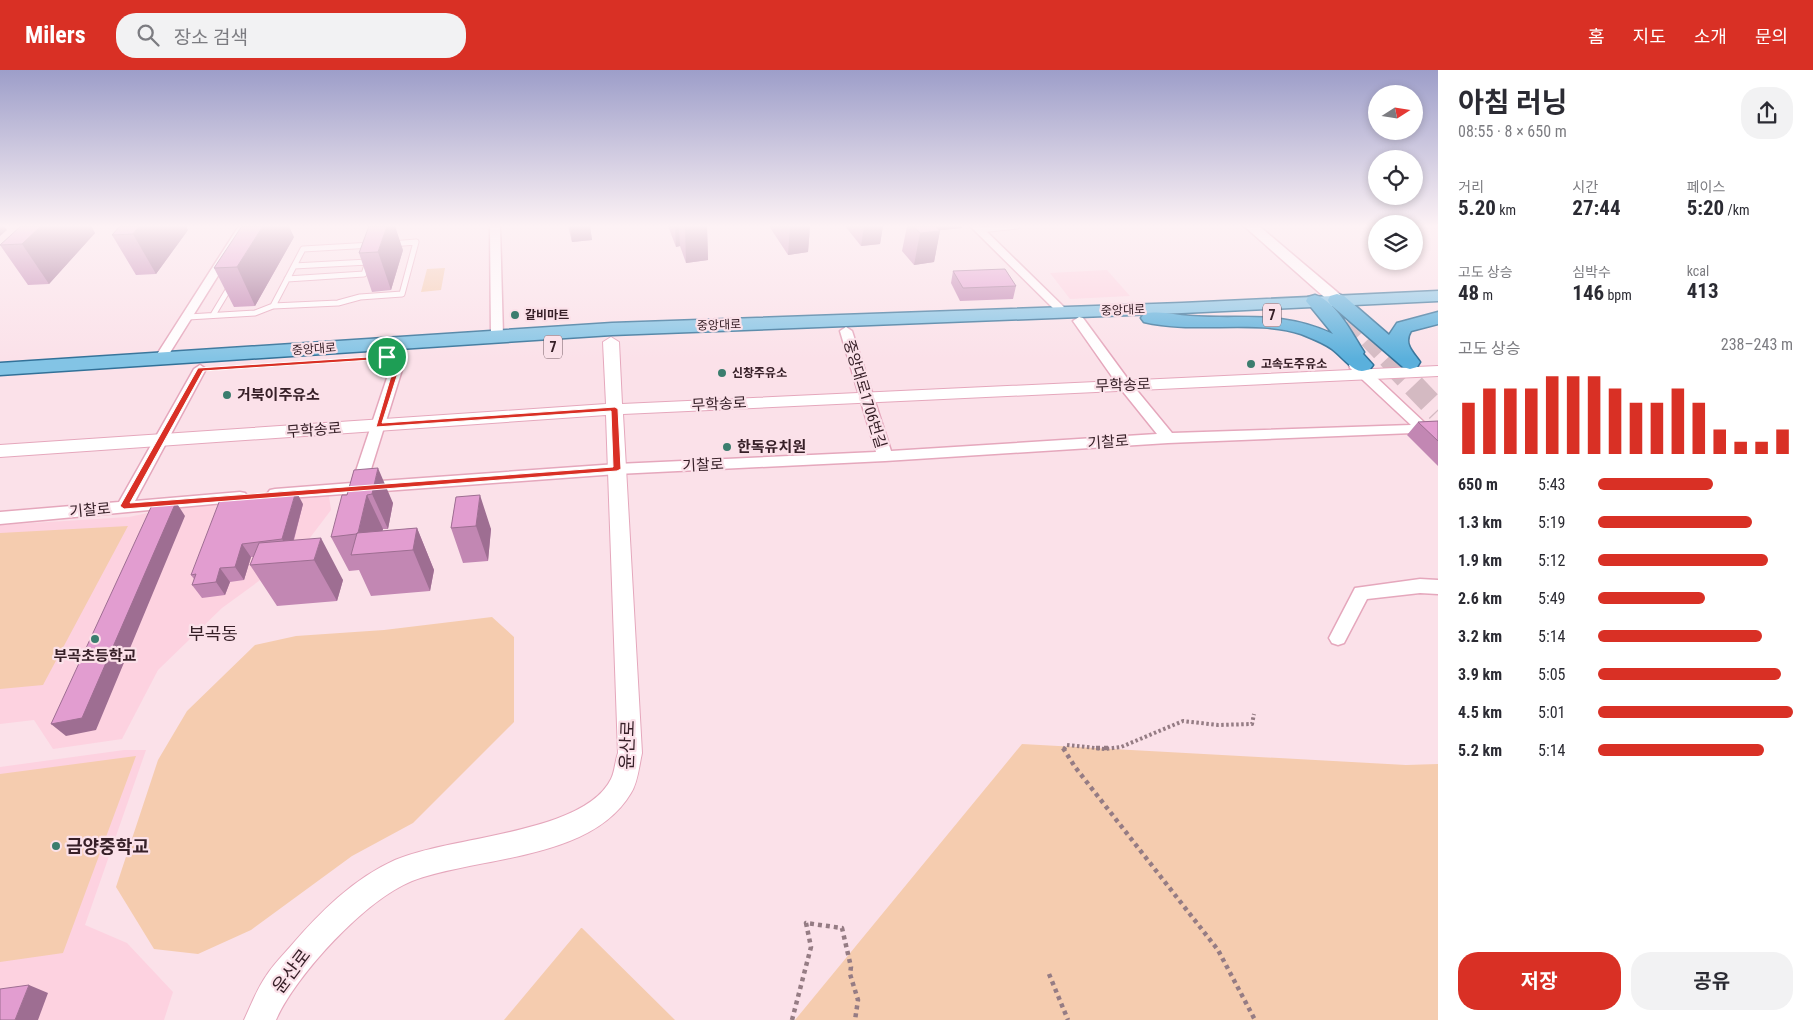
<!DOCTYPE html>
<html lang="ko">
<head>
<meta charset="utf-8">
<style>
  body { margin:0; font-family:"Roboto Condensed","Noto Sans KR",sans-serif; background:#f2f2f3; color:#2b2b33; height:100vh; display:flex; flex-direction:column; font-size:19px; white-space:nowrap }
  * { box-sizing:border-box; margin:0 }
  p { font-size:16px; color:#7c7c81 }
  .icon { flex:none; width:28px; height:28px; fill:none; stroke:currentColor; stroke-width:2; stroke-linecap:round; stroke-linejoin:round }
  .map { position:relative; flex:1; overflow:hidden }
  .drawer { display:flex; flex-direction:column; background:#fff; width:375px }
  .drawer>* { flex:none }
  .needle { width:32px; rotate:78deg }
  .tools { position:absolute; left:1368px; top:15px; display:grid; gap:10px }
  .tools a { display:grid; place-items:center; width:55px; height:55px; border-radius:50%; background:#fff; box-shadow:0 2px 8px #0003; font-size:25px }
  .pin { position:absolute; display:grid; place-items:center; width:42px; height:42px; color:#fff; margin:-21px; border:2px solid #fff; border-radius:50%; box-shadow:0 1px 5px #0007 }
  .round { display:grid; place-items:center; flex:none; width:52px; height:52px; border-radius:20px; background:#f2f2f3 }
  .head { display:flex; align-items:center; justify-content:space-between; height:85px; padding:0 20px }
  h1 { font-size:28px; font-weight:700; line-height:38px }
  .figures { display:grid; grid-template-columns:repeat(3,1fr); gap:8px; height:85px; padding:5px 20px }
  .figures div { display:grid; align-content:center }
  .figures b { font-size:21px; font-weight:700 }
  .figures small { font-size:14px; font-weight:400 }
  .figures p { font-size:14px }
  .chart { height:140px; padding:10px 20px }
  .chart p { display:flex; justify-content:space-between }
  .chart svg { width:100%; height:90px; margin-top:5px; stroke:#d93025; stroke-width:6 }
  .action { display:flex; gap:10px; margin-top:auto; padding:10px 20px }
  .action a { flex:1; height:58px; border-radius:20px; background:#d93025; color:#fff; font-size:20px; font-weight:700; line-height:58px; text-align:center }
  .action a+a { background:#f2f2f3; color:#2b2b33 }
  ul { padding:0 20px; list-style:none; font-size:16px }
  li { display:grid; grid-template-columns:80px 60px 1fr; align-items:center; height:38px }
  li i { height:12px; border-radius:6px; background:#d93025 }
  header { display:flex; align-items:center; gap:30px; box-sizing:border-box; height:70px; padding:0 25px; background:#d93025; color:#fff }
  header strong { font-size:24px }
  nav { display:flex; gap:28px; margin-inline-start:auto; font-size:18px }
  .search { width:350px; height:45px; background:#f2f2f3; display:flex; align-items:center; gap:12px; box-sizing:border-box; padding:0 18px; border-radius:20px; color:#7c7c81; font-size:19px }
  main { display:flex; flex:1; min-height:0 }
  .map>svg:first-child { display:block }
  .built { fill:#fdd2e0 }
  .green { fill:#f5ccaf }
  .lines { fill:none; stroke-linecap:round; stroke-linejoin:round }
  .trunk-tunnel-far1 { stroke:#d4bac2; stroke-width:18; stroke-dasharray:18 9; stroke-linecap:butt }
  .trunk-tunnel { stroke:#d4bac2; stroke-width:23; stroke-dasharray:23 11; stroke-linecap:butt }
  .service-casing { stroke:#e5a7bc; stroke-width:7 }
  .minor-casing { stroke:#e5a7bc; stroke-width:3 }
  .tertiary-casing { stroke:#e5a7bc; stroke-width:2 }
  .secondary-casing { stroke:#e5a7bc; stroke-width:3 }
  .primary-casing { stroke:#327198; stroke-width:3 }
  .trunk-casing { stroke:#327198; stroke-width:3 }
  .path-far1 { stroke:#957c84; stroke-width:4; stroke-dasharray:2.5 2.5; stroke-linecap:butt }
  .path { stroke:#957c84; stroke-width:4.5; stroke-dasharray:4 4; stroke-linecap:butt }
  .service { stroke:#fff; stroke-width:5 }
  .minor { fill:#fff; fill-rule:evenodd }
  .tertiary { fill:#fff; fill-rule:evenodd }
  .secondary { fill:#fff; fill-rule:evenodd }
  .primary { fill:#83c4e5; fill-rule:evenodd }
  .trunk { fill:#5ab0dc; fill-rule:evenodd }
  .wall { fill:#c287b3 }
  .shaded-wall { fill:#9e6e92 }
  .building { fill:#e29dd0; stroke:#9e6e92 }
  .route { fill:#d93025; stroke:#fff; fill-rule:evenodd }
  .poi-dot { fill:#3b7d6e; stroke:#fbe1e9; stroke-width:2 }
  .labels { text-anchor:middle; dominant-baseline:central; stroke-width:4.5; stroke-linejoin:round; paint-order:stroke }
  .far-street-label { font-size:12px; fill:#372028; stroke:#fbe1e9 }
  .far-poi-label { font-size:12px; font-weight:bold; fill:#372028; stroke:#fbe1e9; text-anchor:start }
  .shield { fill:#fbe1e9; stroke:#725a62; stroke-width:1 }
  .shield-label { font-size:14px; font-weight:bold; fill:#372028 }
  .street-label { font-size:15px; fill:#372028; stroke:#fbe1e9 }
  .poi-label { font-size:15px; font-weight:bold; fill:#372028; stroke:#fbe1e9; text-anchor:start }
  .quarter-label { font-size:18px; fill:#372028; stroke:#fbe1e9 }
  .near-street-label { font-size:18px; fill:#372028; stroke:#fbe1e9 }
  .near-poi-label { font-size:18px; font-weight:bold; fill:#372028; stroke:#fbe1e9; text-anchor:start }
</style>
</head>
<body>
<header>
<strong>Milers</strong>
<div class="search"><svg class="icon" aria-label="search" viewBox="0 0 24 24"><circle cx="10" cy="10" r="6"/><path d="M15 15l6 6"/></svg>장소 검색</div>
<nav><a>홈</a><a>지도</a><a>소개</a><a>문의</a></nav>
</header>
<main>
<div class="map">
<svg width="1438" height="950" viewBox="0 0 1438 950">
  <rect width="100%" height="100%" fill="#fbe1e9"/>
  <path class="built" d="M1107,200l23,26 -60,3 -20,-26z
    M329,426l2,14 -31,41 -78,57 -64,62 -36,69 -69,10 -19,-29 -34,4v-199l129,-8 42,-9z
    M124,680h22l-61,175 42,18 46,49 -9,28h-164v-253z"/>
  <path class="green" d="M445,198l-4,22 -20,2 6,-23z
    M128,456l-85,159 -43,4v-156z
    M492,547l22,20v85l-101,101 -61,33 -101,74 -53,24 -44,-5 -38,-62 42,-127 29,-49 68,-66 41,-9 88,-6z
    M1022,674l384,21 32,-1v256h-643z
    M136,686l-73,197 -63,9v-188z
    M581,858h1l93,92h-171z"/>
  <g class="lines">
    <path class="trunk-tunnel-far1" d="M1331,230l60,63"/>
    <path class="trunk-tunnel" d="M1390,291l48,50"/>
    <g class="service-casing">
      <path id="service" d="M980,160l37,-4
        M294,196l74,-4 1,-3
        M287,209l77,-5 4,-12
        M273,236l30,-57 69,-4
        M213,245l18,-30
        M188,247l67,-4 18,-7 65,-3 22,-6 42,-3 14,-52 -25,2"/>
    </g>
    <g class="minor-casing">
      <path id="minor" d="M239,156h10l-83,133 -6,4 -4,-1 -2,-3z
        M490,156h10l3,110 -6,4 -6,-4z
        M970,156h11l86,84v4h-8z
        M1079,247l4,1 47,64 42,51 239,-8 -61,-57 -1,-3 6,-4 5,1 66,62h12v8l-270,11 -283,18 -268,13 -342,25 -5,-1 -3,-4 3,-4 5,-1 77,-6 42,-126 6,-4 6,4 -39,125 250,-18 259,-12 -36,-121 6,-4 6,4 39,120 266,-17 -37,-46 -47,-67z
        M200,295l6,4 -71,132 105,-9 5,1 3,4 -3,4 -245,23v-12l119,-10 75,-133z
        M1420,509l18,1v14l-18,-1 -53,6 -23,44 -6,2 -6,-2 -3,-5 26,-50z"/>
    </g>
    <g class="tertiary-casing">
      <path id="tertiary" d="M611,267l8,5 3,62 816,-38v10l-815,38 19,339c-3,13 -4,29 -11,40 -40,68 -153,63 -219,88 -47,19 -116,94 -136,139h-32c7,-15 13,-31 22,-44 7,-11 16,-20 24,-29 30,-35 63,-68 105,-87 55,-24 189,-26 216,-81 4,-8 4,-18 7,-26l-12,-338 -606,42v-12l606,-41 -3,-62z"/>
    </g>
    <g class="secondary-casing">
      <path id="secondary" d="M1244,156h15l84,71 2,3 -2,3h-12z"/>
    </g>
    <g class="primary-casing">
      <path id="primary" d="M1438,221v10l-256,12 -570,22 -612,40v-12l612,-40 570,-20z"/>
    </g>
    <g class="trunk-casing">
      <path id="trunk" d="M1337,224l7,2 45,39 8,-12 41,-11v12l-27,7c-8,13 2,21 9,31l-3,5 -7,2 -7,-2 -73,-63 -2,-4 2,-4z
        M1315,225c20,5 38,40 49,57l-1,2 10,11 -3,4c-5,2 -10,3 -15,0 -8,-5 -15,-14 -23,-20 -8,-6 -21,-11 -31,-15 -45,-15 -107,0 -157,-12l-3,-4 3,-4c15,-4 31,1 46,2 54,4 91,-6 143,18l-27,-33 2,-4z"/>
    </g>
    <path class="path-far1" d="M1064,679l3,-4 38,4 16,-2 62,-26 35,4 34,-1 2,-10"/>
    <path class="path" d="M1063,678l12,19 143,183 37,70
      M1096,678h16
      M1049,904l19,46
      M792,950l19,-73 -5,-24 36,5 9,39 -1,7 8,26 -3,20"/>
    <use href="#service" class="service"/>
    <use href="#minor" class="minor"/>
    <use href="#tertiary" class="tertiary"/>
    <use href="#secondary" class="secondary"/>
    <use href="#primary" class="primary"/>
    <use href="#trunk" class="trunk"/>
  </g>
  <path class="wall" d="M21,156h70l4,7 -46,51 -21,1 -28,-40z
    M568,156h22l2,14 -20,2z
    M668,156h39l1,34 -22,3 -6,-17 -4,1z
    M769,156h41l-2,26 -20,3z
    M845,156h38l-3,18 -19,2z
    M907,156h55v2l-22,2 -6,32 -20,3 -12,-14z
    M188,160l-32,44 -20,1 -24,-40z
    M294,167l-39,69 -21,1 -20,-39z
    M403,180l-12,40 -19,2 -13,-39z
    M953,201l63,15 -3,13 -53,2 -9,-18z
    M1438,351v45l-31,-31 11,-13z
    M354,400l39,33 -5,26h-5l-1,2 35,-3 17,42 -4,21 -59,5 -12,-26 -10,1 -18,-34 16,-42z
    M456,427l35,32 -3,32 -25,2 -12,-35z
    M303,434l-9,36 49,40 -6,21 -60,5 -27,-41 4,-8h-3l-7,23 -14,2 -5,13 -23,3 -10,-13 2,-6 -3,-4z"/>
  <path class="shaded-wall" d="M0,156h4l3,4 -7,6z
    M41,156h50l4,7 -46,51 -27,-40z
    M139,156h47l2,4 -32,44 -23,-40z
    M263,156h26l5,11 -39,69 -18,-39z
    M387,156h8l8,24 -12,40 -13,-38z
    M570,156h20l2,14 -20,2z
    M675,156h4l1,20 -4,1z
    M685,156h22l1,34 -22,3z
    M790,156h20l-2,26 -20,3z
    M864,156h19l-3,18 -19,2z
    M933,156h29v2l-30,3z
    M940,161l-6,31 -20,3 6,-32z
    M378,398l15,35 -5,26 -16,-35z
    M296,421l7,13 -13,49 -8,-14z
    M367,425l16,34 -5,23 -20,-18z
    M480,425l11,34 -3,32 -12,-35z
    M176,432l9,14 -89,214 -30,6 -15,-12z
    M417,458l17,42 -4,21 -17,-41z
    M321,468l22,42 -6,21 -23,-41z
    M242,474l9,13 -7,23 -9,-13z
    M220,498l10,14 -5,13 -9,-13z
    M29,915l19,8 -10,27h-23z"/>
  <path class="building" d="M21,156h20l-19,18 -22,1z
    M120,156h19l-6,8 -21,1z
    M242,156h21l-26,41 -23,1z
    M369,156h18l-9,26 -19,1z
    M913,156h22l5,5 -20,2z
    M1005,199l11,17 -53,2 -10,-17z
    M1438,351v20l-20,-19z
    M378,398l-6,26 -5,1 -9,38h-1l-1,1 -25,3 11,-42h5l7,-25z
    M296,421l-14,48 -40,5 -7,23 -15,1 -4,14 -24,3 4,-11 -5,1 30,-78z
    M480,425l-4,31 -25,2 5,-31z
    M176,432l-94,216 -31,6 101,-219z
    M417,458l-4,22 -62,5 6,-22z
    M321,468l-7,22 -64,5 9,-22z
    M29,915l-14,35h-15v-31z"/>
  <linearGradient id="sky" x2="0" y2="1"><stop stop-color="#9d9ec9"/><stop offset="0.54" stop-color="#fdf2f5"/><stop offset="1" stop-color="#fdf2f5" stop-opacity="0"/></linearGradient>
  <rect width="1438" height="289" fill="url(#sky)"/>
  <path class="route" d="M400,285l3,2 -21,66 233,-16 3,2 3,60 -4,2 -493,38 -4,-3 78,-138zM387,289h9l-20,68 235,-16 2,56 -483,36 73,-132z"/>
  <g class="poi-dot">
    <circle cx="515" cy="245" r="5"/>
    <circle cx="1251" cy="294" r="5"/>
    <circle cx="722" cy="303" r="5"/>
    <circle cx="227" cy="325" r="5"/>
    <circle cx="727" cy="377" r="5"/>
    <circle cx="95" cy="569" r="5"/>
    <circle cx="56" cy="776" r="5"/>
  </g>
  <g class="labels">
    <g class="far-street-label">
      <text transform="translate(1123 240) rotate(-2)">중앙대로</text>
      <text transform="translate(719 255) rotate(-2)">중앙대로</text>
      <text transform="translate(314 279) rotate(-4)">중앙대로</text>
    </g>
    <g class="far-poi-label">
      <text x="525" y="245">갈비마트</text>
      <text x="1261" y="294">고속도주유소</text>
      <text x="732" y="303">신창주유소</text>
    </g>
    <g class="shield">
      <rect x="1263" y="233.5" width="18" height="23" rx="4"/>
      <rect x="544" y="265.5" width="18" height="23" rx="4"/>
    </g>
    <g class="shield-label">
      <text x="1272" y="245">7</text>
      <text x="553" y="277">7</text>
    </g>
    <g class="street-label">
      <text transform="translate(1123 315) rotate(-2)">무학송로</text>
      <text transform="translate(865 324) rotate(73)">중앙대로1706번길</text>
      <text transform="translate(719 334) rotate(-3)">무학송로</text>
      <text transform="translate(314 360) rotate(-4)">무학송로</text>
      <text transform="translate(1108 372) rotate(-4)">기찰로</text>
      <text transform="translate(703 395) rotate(-3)">기찰로</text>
      <text transform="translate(90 440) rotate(-5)">기찰로</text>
    </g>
    <g class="poi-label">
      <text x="237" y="325">거북이주유소</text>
      <text x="737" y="377">한독유치원</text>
      <text x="95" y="586" text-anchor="middle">부곡초등학교</text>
    </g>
    <g class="quarter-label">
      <text x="213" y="563">부곡동</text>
    </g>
    <g class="near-street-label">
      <text transform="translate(627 675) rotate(-88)">윤산로</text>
      <text transform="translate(291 901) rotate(-53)">윤산로</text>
    </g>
    <g class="near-poi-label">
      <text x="66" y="776">금양중학교</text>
    </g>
  </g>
</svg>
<div class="tools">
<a><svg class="needle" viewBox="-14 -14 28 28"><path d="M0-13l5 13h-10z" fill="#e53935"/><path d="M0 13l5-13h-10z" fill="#7c7c81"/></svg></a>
<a><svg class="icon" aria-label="locate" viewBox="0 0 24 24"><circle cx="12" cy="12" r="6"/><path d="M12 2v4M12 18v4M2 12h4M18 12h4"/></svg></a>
<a><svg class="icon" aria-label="layers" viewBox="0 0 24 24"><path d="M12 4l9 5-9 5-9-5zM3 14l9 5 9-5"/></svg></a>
</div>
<div class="pin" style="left:387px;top:287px;background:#1e9e55"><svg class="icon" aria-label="arrive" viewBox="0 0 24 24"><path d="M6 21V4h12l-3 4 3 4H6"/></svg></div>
</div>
<section class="drawer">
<div class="head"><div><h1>아침 러닝</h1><p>08:55 · 8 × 650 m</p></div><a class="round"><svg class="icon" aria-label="share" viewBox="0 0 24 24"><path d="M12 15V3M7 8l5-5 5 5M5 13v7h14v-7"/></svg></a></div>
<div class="figures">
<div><p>거리</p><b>5.20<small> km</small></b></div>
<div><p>시간</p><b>27:44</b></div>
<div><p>페이스</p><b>5:20<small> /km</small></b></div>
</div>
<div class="figures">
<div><p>고도 상승</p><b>48<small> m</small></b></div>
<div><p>심박수</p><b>146<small> bpm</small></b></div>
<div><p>kcal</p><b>413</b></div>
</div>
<div class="chart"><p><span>고도 상승</span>238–243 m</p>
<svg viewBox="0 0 160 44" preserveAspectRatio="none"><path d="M5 44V19M15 44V12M25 44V12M35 44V12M45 44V6M55 44V6M65 44V6M75 44V12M85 44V19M95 44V19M105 44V12M115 44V19M125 44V32M135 44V38M145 44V38M155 44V32"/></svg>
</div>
<ul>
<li><b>650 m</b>5:43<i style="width:59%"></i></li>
<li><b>1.3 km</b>5:19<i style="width:79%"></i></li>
<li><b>1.9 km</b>5:12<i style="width:87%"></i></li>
<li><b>2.6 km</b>5:49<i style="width:55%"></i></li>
<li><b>3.2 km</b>5:14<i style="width:84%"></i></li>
<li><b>3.9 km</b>5:05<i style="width:94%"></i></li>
<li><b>4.5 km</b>5:01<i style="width:100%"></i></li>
<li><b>5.2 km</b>5:14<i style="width:85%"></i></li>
</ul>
<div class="action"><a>저장</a><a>공유</a></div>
</section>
</main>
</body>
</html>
